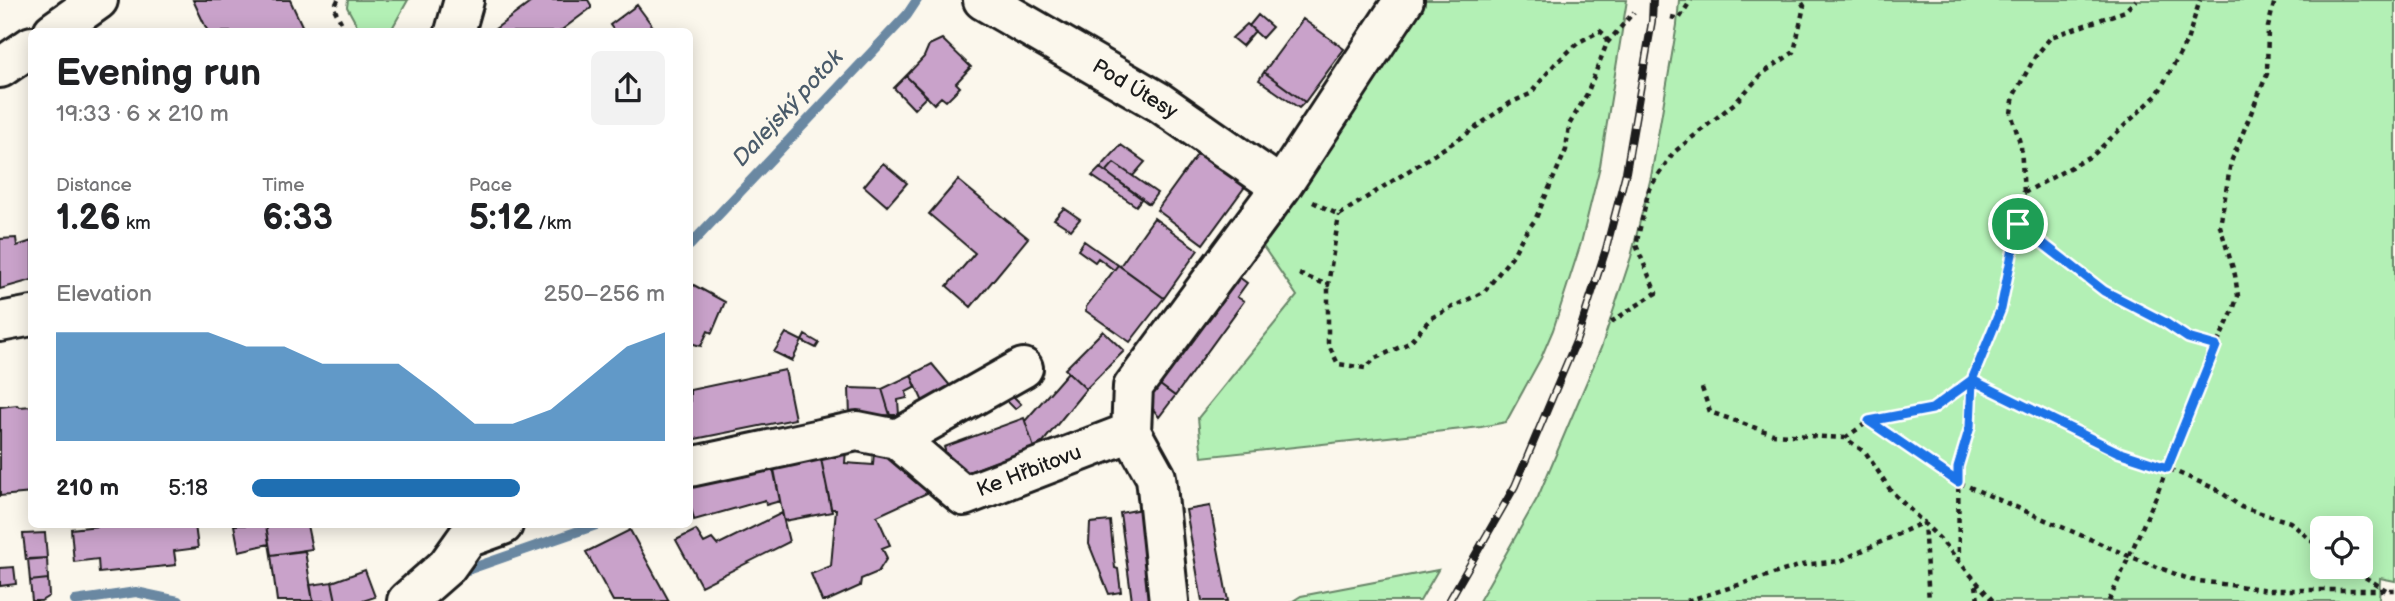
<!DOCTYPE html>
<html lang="en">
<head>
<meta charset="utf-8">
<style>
  body { margin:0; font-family:"Balsamiq Sans",sans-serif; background:#f2f2f2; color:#202124; height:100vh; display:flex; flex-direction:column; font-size:26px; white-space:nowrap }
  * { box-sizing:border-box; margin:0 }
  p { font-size:23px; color:#757577 }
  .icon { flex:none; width:38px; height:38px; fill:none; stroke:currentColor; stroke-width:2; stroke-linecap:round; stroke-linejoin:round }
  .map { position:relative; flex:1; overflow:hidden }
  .panel { position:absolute; left:28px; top:28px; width:665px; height:500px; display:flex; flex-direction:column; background:#fff; border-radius:10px; box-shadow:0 4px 18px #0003 }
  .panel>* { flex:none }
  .fabs { position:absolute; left:2310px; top:516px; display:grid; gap:14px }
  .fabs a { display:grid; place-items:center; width:63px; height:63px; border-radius:10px; background:#fff; box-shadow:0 4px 18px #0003; font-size:35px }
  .pin { position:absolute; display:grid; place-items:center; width:60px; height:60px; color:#fff; margin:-30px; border:4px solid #fff; border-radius:50%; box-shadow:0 2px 7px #0007 }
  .round { display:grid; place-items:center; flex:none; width:74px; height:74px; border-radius:10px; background:#f2f2f2 }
  .summary { display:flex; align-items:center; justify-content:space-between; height:119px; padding:0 28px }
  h1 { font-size:38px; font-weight:800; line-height:52px }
  .metrics { display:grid; grid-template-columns:repeat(3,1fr); gap:10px; height:119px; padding:7px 28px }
  .metrics div { display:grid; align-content:center }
  .metrics b { font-size:35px; font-weight:800 }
  .metrics small { font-size:19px; font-weight:400 }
  .metrics p { font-size:19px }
  .chart { height:196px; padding:14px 28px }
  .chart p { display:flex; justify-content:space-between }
  .chart svg { width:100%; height:126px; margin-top:7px; fill:#1f6fb2; opacity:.7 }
  ul { padding:0 28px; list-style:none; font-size:23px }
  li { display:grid; grid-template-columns:112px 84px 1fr; align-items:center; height:52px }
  li i { height:18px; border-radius:9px; background:#1f6fb2 }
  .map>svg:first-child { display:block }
  .green { fill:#b3f0b5; stroke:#688668; stroke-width:2; fill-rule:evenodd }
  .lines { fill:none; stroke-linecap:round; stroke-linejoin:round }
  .stream { stroke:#6a88a2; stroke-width:10 }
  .building { fill:#c9a2ca; stroke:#1c1c1c; stroke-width:2 }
  .minor-casing { stroke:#1c1c1c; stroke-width:44 }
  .path { stroke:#1c1c1c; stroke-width:4.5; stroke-dasharray:5 5; stroke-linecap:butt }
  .minor { stroke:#fbf7ec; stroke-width:38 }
  .rail-casing { stroke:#1c1c1c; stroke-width:8 }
  .rail { stroke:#fbf7ec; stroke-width:5; stroke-dasharray:16; stroke-linecap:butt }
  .route-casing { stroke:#fff; stroke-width:14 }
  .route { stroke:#1a73e8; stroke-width:9 }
  .labels { text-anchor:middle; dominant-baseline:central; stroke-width:5; stroke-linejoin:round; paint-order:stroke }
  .street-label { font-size:21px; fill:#1c1c1c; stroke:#fbf7ec }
  .water-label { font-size:23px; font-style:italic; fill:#4a5b6a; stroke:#fbf7ec }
</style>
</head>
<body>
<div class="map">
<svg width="2395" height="601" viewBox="0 0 2395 601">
  <rect width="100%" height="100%" fill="#fbf7ec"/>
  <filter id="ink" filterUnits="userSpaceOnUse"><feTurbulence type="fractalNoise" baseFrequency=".0143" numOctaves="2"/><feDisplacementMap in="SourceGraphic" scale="14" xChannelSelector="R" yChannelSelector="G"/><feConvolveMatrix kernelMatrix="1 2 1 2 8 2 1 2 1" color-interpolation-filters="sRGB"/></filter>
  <g filter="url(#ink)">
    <path class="green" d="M348,0h60l-18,32 -30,-1 -13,-24z
      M1419,0h208l-27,166 -19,77 -28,87 -12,28 -35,64 -25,5 -279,30 -4,-39 99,-122 -37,-54z
      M1679,0h716v581l-15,-3 -1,23h-900l59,-104 63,-149 30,-91 20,-80 26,-152zM2322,528h39v39h-39z
      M1438,570l-18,31h-127l8,-5z"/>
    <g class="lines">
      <path class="stream" d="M690,245l217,-230 10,-15
        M467,570l129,-45
        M75,601l61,-9 42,9"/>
    </g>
    <path class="building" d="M193,0h97l15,32h-97z
      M534,0h54l3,5v3l-32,24h-68z
      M637,5l20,27h-42l-5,-7z
      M1258,15l14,12 -10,11 -13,-12z
      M1303,19l41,30 -39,53 -41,-30z
      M1247,24l8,7 -13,15 -10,-8z
      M942,39l29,28 -15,16 4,4 -14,14 -5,-4 -7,7 -28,-28 18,-19 5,-12z
      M1264,72l41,30 -6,6 -40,-28z
      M906,76l21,20 -13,13 -20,-21z
      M1121,145l24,17 -12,14 -19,-13 -8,9 -6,-4z
      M1204,145l37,28 3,15 -41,56 -46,-34z
      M883,163l24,20 -20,23 -23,-20z
      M1114,163l43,30 -8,11 -43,-32z
      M1100,168l42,30 -6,8 -44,-30z
      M958,180l70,58 -57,69 -24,-21 28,-33 -46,-39z
      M1064,208l16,11 -9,11 -17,-11z
      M1154,218l44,32 -34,48 -44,-32z
      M16,238l1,8 15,-5v39l-32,9v-50z
      M1084,241l34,24 -4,5 -16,-12 -3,4 -17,-12z
      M1242,256l8,5 -11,16 8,6 -10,14 7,4 -69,95 -23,-17z
      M1118,265l46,33 -34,44 -44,-31v-4z
      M690,283l35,19 -13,31 -4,-2 -7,15 -11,-3z
      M1103,331l21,20 -38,38 -21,-20z
      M786,333l16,8 -10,20 -18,-9z
      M805,335l14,8 -3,5 -14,-7z
      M932,364l25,30 -30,17 -16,-36z
      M785,370l10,49 -105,21v-50z
      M1068,372l18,17 -43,53 -9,6 -9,-27z
      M911,375l5,12 -10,5 1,6 -9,2 1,15h-9l-8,-26z
      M1152,379l23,17 -16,21 -14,-19z
      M849,388l33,1 8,26 -40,2z
      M1009,392l12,12 -6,5 -11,-11z
      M17,405l2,2 13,-1v87l-32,3v-89z
      M1024,418l10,30 -21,8v3l-3,1 -1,-3 -55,20 -10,-30z
      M846,449l-1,14 28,2 1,-14h14l36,35 3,7 -50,23 13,29 -8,3 5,10 -9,14 -17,7 -1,7 -33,15h-5l-11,-27 20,-8 5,-57h-5l-11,-55z
      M820,454l12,58 -48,9 -11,-57z
      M772,463l8,38 -14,4 -1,-5 -71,20 -4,-17v-24z
      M1210,506l18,95h-26l-16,-91z
      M1147,508l10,93h-25l-12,-88z
      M782,513l7,29 -88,44 -25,-46 20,-10 8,13 8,-4 5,6z
      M1110,521l5,47 3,1 3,23 -12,2 -20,-50 1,-21z
      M108,525h87l3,23 -24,3 2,14 -77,8 -1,-14 -24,3 -3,-33z
      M234,525h32l3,19 -30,7z
      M266,525h41l5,24 -41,6z
      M630,530l39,71h-56l-27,-49z
      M45,533l2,25 -21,2 -3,-26z
      M305,551l8,50h-36l-6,-46z
      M47,558l1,21 -18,2 -2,-22z
      M14,567l2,17 -16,2v-18z
      M365,570l10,27 -12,4h-27l-4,-19z
      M48,579l1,17 -8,5h-9l-2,-20z
      M332,582l4,19h-23l-3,-16z"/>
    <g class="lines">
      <g class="minor-casing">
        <path id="minor" d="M983,0l176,102 122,85
          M53,32l45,-32
          M455,32l9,-32
          M0,68l32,-22
          M0,322l32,-6
          M1131,432l2,-45 148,-200 123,-187
          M1131,432l25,45 13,124
          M897,439l126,-71
          M690,467l167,-36 40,8 67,57 167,-64
          M467,538l36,-13
          M407,601l40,-35 20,-28"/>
      </g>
      <path class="path" d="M338,0l-4,8 12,24
        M1671,17l8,2 12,-19
        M1607,43l27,-31
        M2024,193l69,-38 64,-60 30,-54 13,-41
        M1313,202l26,13 126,-80 45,-32 20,-9 25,-30 24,-22 21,-11 6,5 1,7 -20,51 -18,31 -3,25 -31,70 -12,16 -10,19 -28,36 -54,27 -22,25 -33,15 -11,10 -27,-4 -10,-21v-58
        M2018,224l86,67 60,31 24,17 28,7
        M1299,274l29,11 11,-70
        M1611,322l45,-29 -20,-48 13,-56 24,-36 63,-51 27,-29 31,-21 10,-46 -4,-6
        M1702,388l8,24 63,22 72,4 21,15 25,38 48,47 54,63
        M1869,421l89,61 171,74 62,24 78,10h126
        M1845,438l24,-17 63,-12 40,-29 146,72 49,16 51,22 23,17 49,15 32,28
        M1959,562l-1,-95 12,-40 2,-47 29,-71 23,-116 -3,-47 -10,-33 3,-18 21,-38 16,-20 74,-26 11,-11
        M2348,567l38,23
        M1976,585l2,16
        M1687,601l115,-36 38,-4 84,-39 5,79
        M2109,601l46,-102 50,-130 26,-54 7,-19 -3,-21 -15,-49 11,-64 36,-88 1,-47 7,-27"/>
      <use href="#minor" class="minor"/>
      <g class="rail-casing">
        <path id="rail" d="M1449,601l66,-115 62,-147 29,-90 20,-77 26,-151 1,-21"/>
      </g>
      <use href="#rail" class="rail"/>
    </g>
  </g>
  <g class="lines" filter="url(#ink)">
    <g class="route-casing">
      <path id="route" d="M2018,224l-17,85 -29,71 -40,29 -63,12 89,61v-15l12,-40 2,-47 146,72 49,16 49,-122 -28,-8 -24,-16 -60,-31 -86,-67"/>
    </g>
    <use href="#route" class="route"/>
  </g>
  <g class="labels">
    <g class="street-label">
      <text transform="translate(1135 89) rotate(31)">Pod Útesy</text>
      <text transform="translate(1029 471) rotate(-21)">Ke Hřbitovu</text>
    </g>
    <g class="water-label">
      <text transform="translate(788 108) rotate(-47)">Dalejský potok</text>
    </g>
  </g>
</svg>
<div class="fabs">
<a><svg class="icon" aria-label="locate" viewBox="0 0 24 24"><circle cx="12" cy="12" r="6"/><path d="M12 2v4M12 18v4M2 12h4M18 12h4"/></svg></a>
</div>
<div class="pin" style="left:2018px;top:224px;background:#1e9e55"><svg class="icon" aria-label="arrive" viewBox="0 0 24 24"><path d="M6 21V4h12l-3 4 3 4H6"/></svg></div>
<section class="panel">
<div class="summary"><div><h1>Evening run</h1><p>19:33 · 6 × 210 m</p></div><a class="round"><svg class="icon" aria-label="share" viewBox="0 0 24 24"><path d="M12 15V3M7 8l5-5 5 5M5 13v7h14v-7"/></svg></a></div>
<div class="metrics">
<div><p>Distance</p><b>1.26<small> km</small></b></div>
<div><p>Time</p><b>6:33</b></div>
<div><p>Pace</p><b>5:12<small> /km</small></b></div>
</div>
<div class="chart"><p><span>Elevation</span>250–256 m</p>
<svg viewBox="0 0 160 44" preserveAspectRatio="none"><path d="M0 44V6L10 6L20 6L30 6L40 6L50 11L60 11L70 17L80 17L90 17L100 27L110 38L120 38L130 33L140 22L150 11L160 6V44z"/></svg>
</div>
<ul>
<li><b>210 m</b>5:18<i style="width:65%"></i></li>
</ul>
</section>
</div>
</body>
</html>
